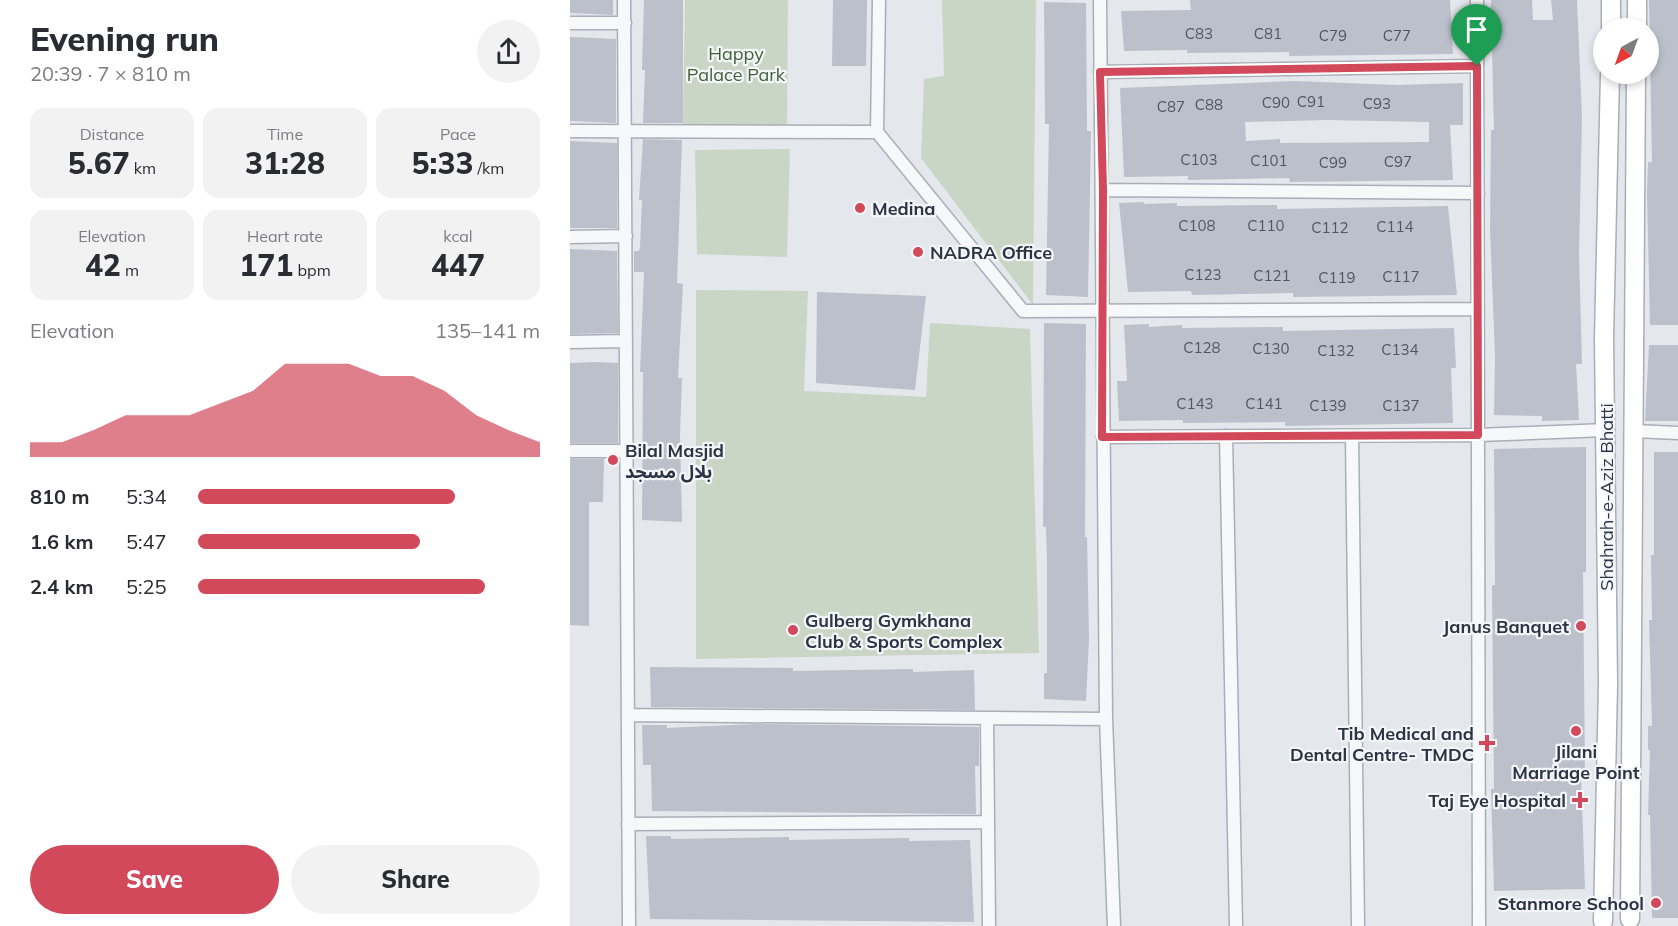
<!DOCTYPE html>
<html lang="en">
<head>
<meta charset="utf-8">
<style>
  body { margin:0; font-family:Mulish,"Noto Sans Arabic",sans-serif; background:#f2f2f3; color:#2b2b33; height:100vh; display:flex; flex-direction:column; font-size:22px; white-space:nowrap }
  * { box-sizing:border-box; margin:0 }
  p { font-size:20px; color:#7c7c81 }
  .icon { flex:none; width:33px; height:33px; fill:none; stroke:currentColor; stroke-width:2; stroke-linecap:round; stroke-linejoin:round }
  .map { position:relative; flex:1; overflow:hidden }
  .drawer { display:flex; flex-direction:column; background:#fff; width:570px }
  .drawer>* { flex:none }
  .needle { width:39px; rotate:221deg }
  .fabs { position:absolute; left:1023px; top:18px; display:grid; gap:12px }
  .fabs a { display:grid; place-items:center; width:66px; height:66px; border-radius:50%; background:#fff; box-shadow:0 3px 9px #0003; font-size:30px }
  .pin { position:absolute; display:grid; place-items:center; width:51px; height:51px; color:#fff; margin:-62px -26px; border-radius:50% 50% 50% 0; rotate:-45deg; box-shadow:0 0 6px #0007 }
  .pin .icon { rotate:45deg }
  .round { display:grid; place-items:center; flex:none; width:63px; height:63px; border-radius:32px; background:#f2f2f3 }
  .head { display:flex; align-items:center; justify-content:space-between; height:102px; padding:0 30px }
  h1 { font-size:33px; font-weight:800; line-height:45px }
  .figures { display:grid; grid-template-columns:repeat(3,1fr); gap:9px; height:102px; padding:6px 30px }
  .figures div { display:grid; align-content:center; border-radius:15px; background:#f2f2f3; text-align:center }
  .figures b { font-size:30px; font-weight:800 }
  .figures small { font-size:16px; font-weight:400 }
  .figures p { font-size:16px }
  .chart { height:168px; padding:12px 30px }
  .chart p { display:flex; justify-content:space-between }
  .chart svg { width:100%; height:108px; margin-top:6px; fill:#d1495b; opacity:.7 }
  .button { display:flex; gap:12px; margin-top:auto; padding:12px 30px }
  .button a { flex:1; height:69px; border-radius:36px; background:#d1495b; color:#fff; font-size:24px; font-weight:800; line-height:69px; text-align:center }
  .button a+a { background:#f2f2f3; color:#2b2b33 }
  ul { padding:0 30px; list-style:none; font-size:20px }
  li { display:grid; grid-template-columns:96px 72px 1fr; align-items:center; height:45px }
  li i { height:15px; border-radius:8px; background:#d1495b }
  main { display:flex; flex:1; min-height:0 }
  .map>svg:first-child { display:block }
  .green { fill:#c9d6c5 }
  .building { fill:#bbc0ca; fill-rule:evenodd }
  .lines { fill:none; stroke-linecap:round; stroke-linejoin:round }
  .minor-casing { stroke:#a9aeb7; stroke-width:15 }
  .secondary-casing { stroke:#a9aeb7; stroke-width:21 }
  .minor { stroke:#f7f8fa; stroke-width:12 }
  .secondary { stroke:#fff; stroke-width:18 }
  .route-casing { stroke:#fff; stroke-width:12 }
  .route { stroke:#d1495b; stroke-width:8 }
  .poi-dot { fill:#d1495b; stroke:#f4f6f9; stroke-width:2 }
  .labels { text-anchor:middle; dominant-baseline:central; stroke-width:4.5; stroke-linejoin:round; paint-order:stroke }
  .number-label { font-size:15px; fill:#4f5766 }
  .park-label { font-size:18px; fill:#3f6138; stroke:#f4f6f9 }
  .poi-label { font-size:18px; font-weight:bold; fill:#2b3445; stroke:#f4f6f9; text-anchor:start }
  .street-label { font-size:18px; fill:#2b3445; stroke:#f4f6f9 }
</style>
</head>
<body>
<main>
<section class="drawer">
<div class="head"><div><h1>Evening run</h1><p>20:39 · 7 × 810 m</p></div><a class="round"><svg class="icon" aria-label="share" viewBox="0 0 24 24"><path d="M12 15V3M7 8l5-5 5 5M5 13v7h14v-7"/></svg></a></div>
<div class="figures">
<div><p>Distance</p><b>5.67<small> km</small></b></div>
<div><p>Time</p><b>31:28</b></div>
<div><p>Pace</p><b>5:33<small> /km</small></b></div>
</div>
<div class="figures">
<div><p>Elevation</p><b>42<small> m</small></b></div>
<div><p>Heart rate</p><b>171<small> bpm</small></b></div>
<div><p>kcal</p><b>447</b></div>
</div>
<div class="chart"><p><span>Elevation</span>135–141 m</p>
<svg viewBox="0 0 160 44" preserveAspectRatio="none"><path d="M0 44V38L10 38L20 33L30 27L40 27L50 27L60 22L70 17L80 6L90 6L100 6L110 11L120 11L130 17L140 27L150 33L160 38V44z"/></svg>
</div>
<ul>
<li><b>810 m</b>5:34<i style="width:75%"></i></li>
<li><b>1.6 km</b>5:47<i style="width:65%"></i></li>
<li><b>2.4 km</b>5:25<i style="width:84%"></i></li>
</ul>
<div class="button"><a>Save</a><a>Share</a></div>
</section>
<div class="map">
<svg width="1108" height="926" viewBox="0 0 1108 926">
  <rect width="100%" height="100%" fill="#e4e7ec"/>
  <path class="green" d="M115,0h103l-1,131 -104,-3z
    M372,0h94l-3,305 -112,-147 3,-79 20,-3z
    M220,149l-3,108 -90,-3 -2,-104z
    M126,290l112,1 -4,100 122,6 4,-74 100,6 9,324 -343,6z"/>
  <path class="building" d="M0,0h43v15l-43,-2z
    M74,0h39v123h-40l2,-53h-3z
    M263,0h34l-1,66h-34z
    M620,0h260l3,54 -164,2v-4l-102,1v-3l-63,1 -3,-40 70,-1z
    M921,0h41l1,20h20l-2,-20h26l5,117 -3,137 3,110h-6l3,56 -37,1v-5l-48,-1 1,-60 -5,-126 1,-99h3l-2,-79h-3z
    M1079,0h29v325h-28l-3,-133 1,-30h4z
    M474,2l42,1 1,128h4l-3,166 -42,-2 3,-171h-4z
    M0,37l46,2v84l-46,-2z
    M725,81l102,4 66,-2v42h-13l3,55 -163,2 -1,-4 -101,2v-4l-64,1 -4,-89zM757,120l102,2v20l-149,1v-4l-34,2 -1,-19z
    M73,139l39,1 -5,143 6,1 -5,94h4l-2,57 2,87 -40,-2 1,-148h-3l4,-100h-10v-21h5l1,-4 2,-47h-3z
    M0,141l47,2v85h-47z
    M574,202v2l33,-1v3l100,-1v4l171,-3 9,89 -164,2v-4l-101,2 -1,-4 -63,1 -9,-89z
    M0,249l47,2 1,82 -48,1z
    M247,292l109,4 -11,94 -99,-7z
    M474,323l42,1 -1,213h2l2,102 -3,62 -42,-2v-26h3v-111l-1,-35h-3z
    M579,324v3l33,-2v3l101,-1v4l171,-3 2,40h-5l2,55 -168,3v-4l-102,1v-3l-64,1 -2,-40h10l-3,-56z
    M1079,345h29v76h-33z
    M25,362l23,1v80h-48v-80z
    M1016,447v125h-3l2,203h-4l4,114 -91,2 -3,-102h3l-2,-204h3l-1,-136z
    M1084,452h24v466h-26l-2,-103h-2l2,-65h-2v-24h4l-3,-106h3l-1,-65h3z
    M0,459h34l-1,43h-14v124l-19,-1z
    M80,667l143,1v3l120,-2v3l61,-2 1,40 -324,-3z
    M185,724l224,3v39h-4l1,48 -324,-3 -1,-46h-8l-1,-40h25v3z
    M76,836h25v3l118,-2v3l120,-2v3l61,-1 4,82 -324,-3z"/>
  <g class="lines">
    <g class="minor-casing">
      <path id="minor" d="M54,0l5,926
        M309,0l-2,132 146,179 454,-2
        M530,0l6,719 8,207
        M907,0l2,926
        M0,23h55
        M530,72l377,-6
        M0,131l307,1
        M533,190l375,3
        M0,237l56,-1
        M0,342l56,-1
        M1064,431l44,2
        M656,436l10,490
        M782,436l6,490
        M533,437l375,-2 128,-5
        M0,451h57
        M58,715l478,4
        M417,718l2,208
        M58,824l360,-2"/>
    </g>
    <g class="secondary-casing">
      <path id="secondary" d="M1041,28v-28
        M1067,28v-28
        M1060,919l6,-845
        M1033,921l5,-237 -4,-346 6,-264"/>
    </g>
    <use href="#minor" class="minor"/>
    <use href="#secondary" class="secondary"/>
  </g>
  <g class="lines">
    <g class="route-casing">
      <path id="route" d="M907,66l1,369 -376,2 1,-247 -3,-118z"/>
    </g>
    <use href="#route" class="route"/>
  </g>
  <g class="poi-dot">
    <circle cx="290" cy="208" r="6"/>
    <circle cx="348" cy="252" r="6"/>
    <circle cx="43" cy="460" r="6"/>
    <circle cx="1011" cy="626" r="6"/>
    <circle cx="223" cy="630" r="6"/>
    <circle cx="1006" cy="731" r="6"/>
    <path d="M914 734h6v6h6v6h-6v6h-6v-6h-6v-6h6z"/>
    <path d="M1007 791h6v6h6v6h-6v6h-6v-6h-6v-6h6z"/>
    <circle cx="1086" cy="903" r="6"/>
  </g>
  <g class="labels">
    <g class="number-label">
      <text x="629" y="33">C83</text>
      <text x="698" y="33">C81</text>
      <text x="763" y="35">C79</text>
      <text x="827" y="35">C77</text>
      <text x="741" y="101">C91</text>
      <text x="706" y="102">C90</text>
      <text x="807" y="103">C93</text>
      <text x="639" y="104">C88</text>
      <text x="601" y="106">C87</text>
      <text x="629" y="159">C103</text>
      <text x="699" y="160">C101</text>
      <text x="828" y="161">C97</text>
      <text x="763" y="162">C99</text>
      <text x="627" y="225">C108</text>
      <text x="696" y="225">C110</text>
      <text x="825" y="226">C114</text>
      <text x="760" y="227">C112</text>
      <text x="633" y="274">C123</text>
      <text x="702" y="275">C121</text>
      <text x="831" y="276">C117</text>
      <text x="767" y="277">C119</text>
      <text x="632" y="347">C128</text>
      <text x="701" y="348">C130</text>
      <text x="830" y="349">C134</text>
      <text x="766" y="350">C132</text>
      <text x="625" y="403">C143</text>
      <text x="694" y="403">C141</text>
      <text x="758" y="405">C139</text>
      <text x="831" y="405">C137</text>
    </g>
    <g class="park-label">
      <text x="166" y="53">Happy<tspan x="166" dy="21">Palace Park</tspan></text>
    </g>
    <g class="poi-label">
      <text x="302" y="208">Medina</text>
      <text x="360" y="252">NADRA Office</text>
      <text x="55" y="450">Bilal Masjid<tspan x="55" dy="21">بلال مسجد</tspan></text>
      <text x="235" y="620">Gulberg Gymkhana<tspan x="235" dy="21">Club &amp; Sports Complex</tspan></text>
      <text x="999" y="626" text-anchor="end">Janus Banquet</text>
      <text x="904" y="733" text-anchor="end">Tib Medical and<tspan x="904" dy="21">Dental Centre- TMDC</tspan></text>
      <text x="1006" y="751" text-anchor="middle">Jilani<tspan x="1006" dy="21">Marriage Point</tspan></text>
      <text x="996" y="800" text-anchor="end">Taj Eye Hospital</text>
      <text x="1074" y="903" text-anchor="end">Stanmore School</text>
    </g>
    <g class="street-label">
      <text transform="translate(1036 497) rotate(-90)">Shahrah-e-Aziz Bhatti</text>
    </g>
  </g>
</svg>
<div class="fabs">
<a><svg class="needle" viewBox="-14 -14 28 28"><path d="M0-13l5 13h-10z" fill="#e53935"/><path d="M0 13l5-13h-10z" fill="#7c7c81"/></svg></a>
</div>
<div class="pin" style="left:907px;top:66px;background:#1e9e55"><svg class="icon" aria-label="arrive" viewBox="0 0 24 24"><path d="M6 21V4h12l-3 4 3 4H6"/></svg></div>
</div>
</main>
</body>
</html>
